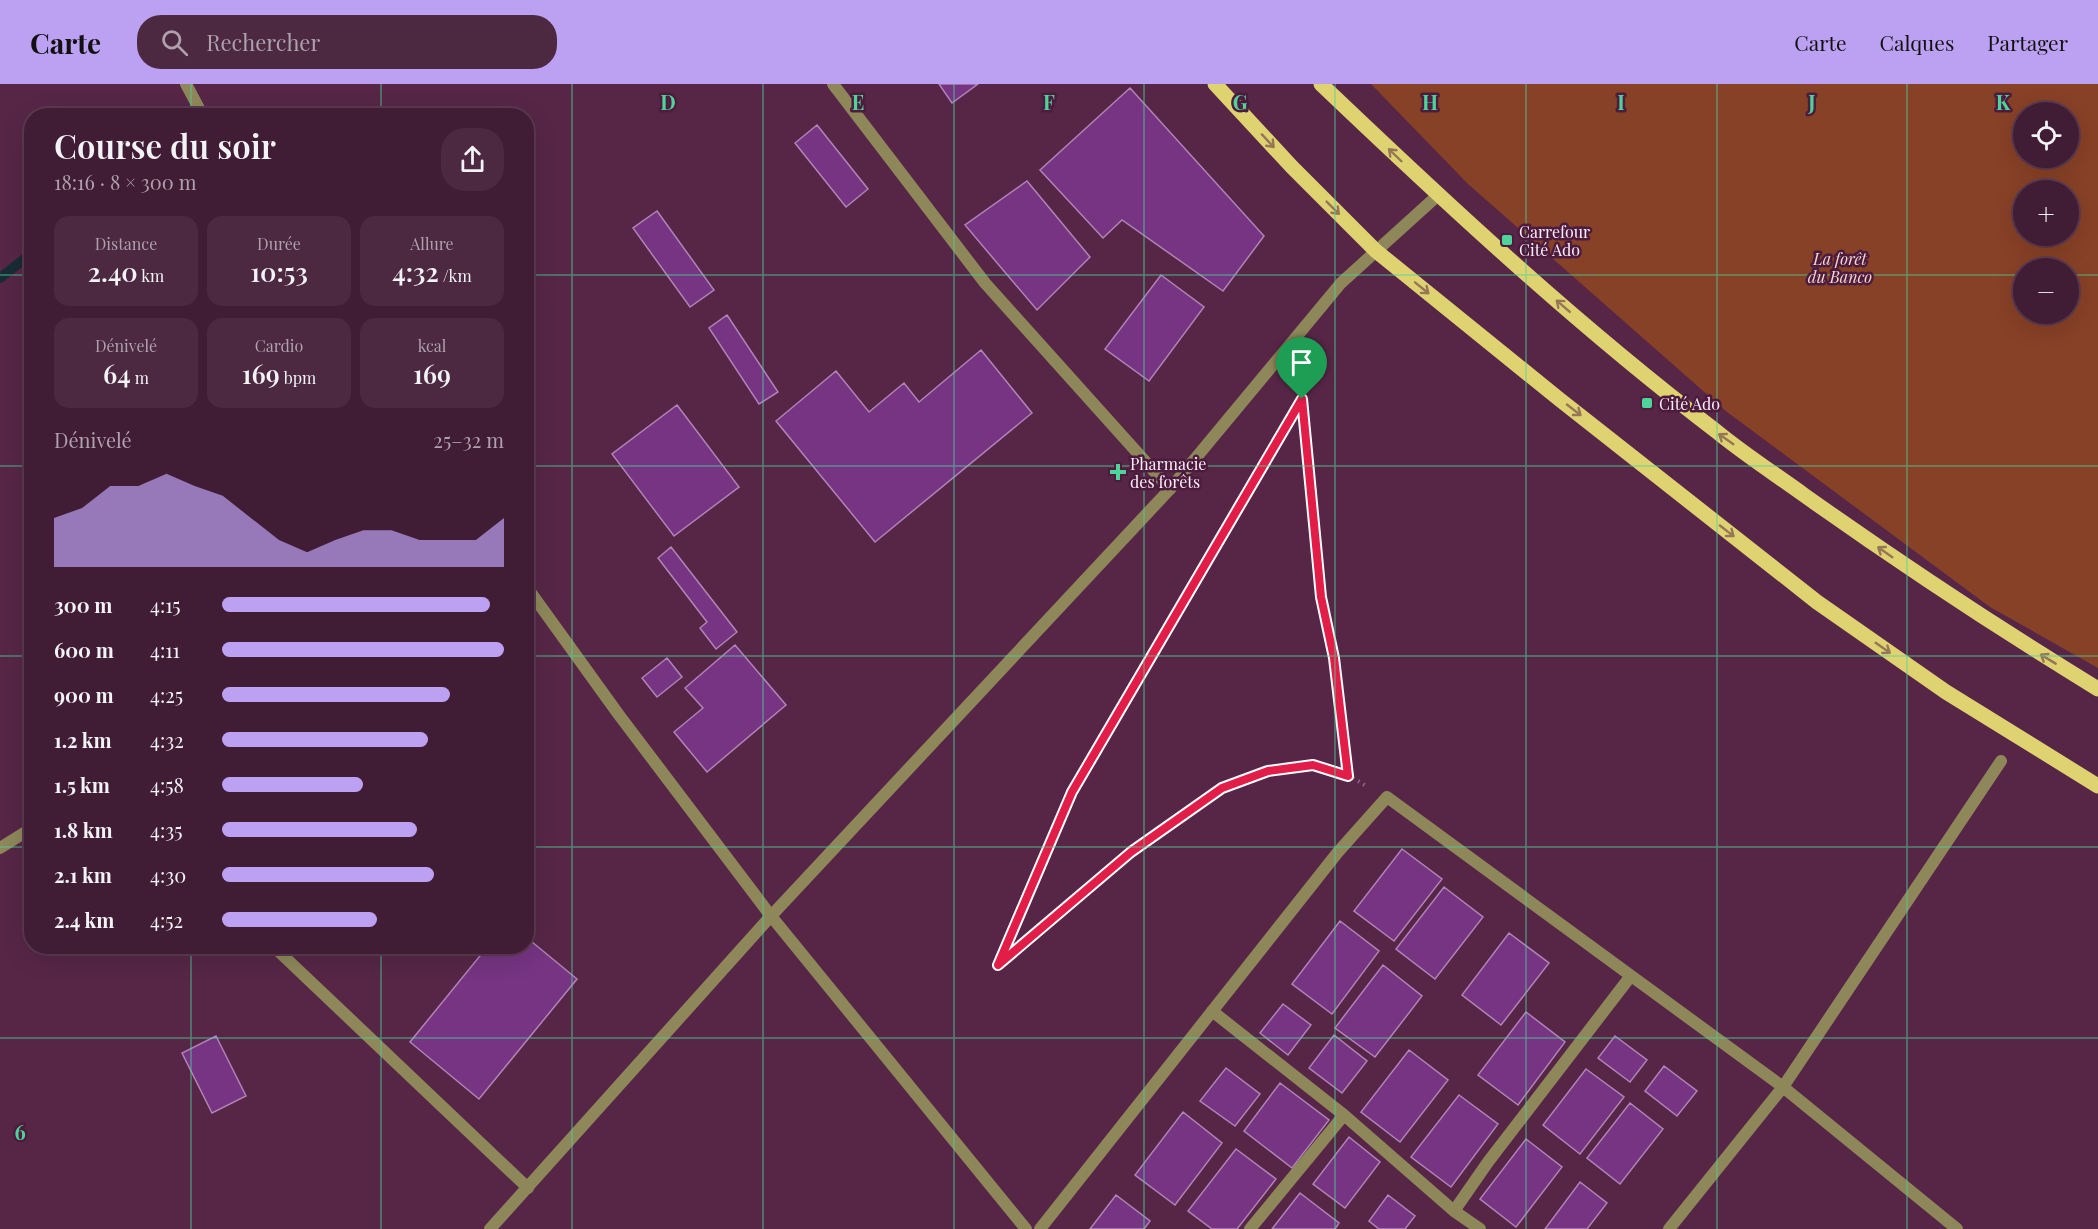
<!DOCTYPE html>
<html lang="fr">
<head>
<meta charset="utf-8">
<style>
  body { margin:0; font-family:"Playfair Display",serif; background:#4c2941; color:#f1f3f6; height:100vh; display:flex; flex-direction:column; font-size:22px; white-space:nowrap }
  * { box-sizing:border-box; margin:0 }
  p { font-size:20px; color:#aea1ad }
  .icon { flex:none; width:33px; height:33px; fill:none; stroke:currentColor; stroke-width:2; stroke-linecap:round; stroke-linejoin:round }
  .map { position:relative; flex:1; overflow:hidden }
  .side { position:absolute; left:24px; top:24px; width:510px; height:846px; display:flex; flex-direction:column; background:#411c35; border-radius:24px; box-shadow:0 6px 24px #0002,0 0 0 2px #5a3a50 }
  .side>* { flex:none }
  .tools { position:absolute; left:2013px; top:18px; display:grid; gap:12px }
  .tools a { display:grid; place-items:center; width:66px; height:66px; border-radius:50%; background:#411c35; box-shadow:0 6px 24px #0002,0 0 0 2px #5a3a50; font-size:30px }
  .pin { position:absolute; display:grid; place-items:center; width:51px; height:51px; color:#fff; margin:-62px -26px; border-radius:50% 50% 50% 0; rotate:-45deg; box-shadow:0 0 6px #0007 }
  .pin .icon { rotate:45deg }
  .round { display:grid; place-items:center; flex:none; width:63px; height:63px; border-radius:24px; background:#4c2941 }
  .summary { display:flex; align-items:center; justify-content:space-between; height:102px; padding:0 30px }
  h1 { font-size:33px; font-weight:600; line-height:45px }
  .metrics { display:grid; grid-template-columns:repeat(3,1fr); gap:9px; height:102px; padding:6px 30px }
  .metrics div { display:grid; align-content:center; border-radius:15px; background:#4c2941; text-align:center }
  .metrics b { font-size:26px; font-weight:600 }
  .metrics small { font-size:16px; font-weight:400 }
  .metrics p { font-size:16px }
  .chart { height:168px; padding:12px 30px }
  .chart p { display:flex; justify-content:space-between }
  .chart svg { width:100%; height:108px; margin-top:6px; fill:#bca0f2; opacity:.7 }
  ul { padding:0 30px; list-style:none; font-size:20px }
  li { display:grid; grid-template-columns:96px 72px 1fr; align-items:center; height:45px }
  li i { height:15px; border-radius:8px; background:#bca0f2 }
  header { display:flex; align-items:center; gap:36px; box-sizing:border-box; height:84px; padding:0 30px; background:#bca0f2; color:#111 }
  header strong { font-size:28px }
  nav { display:flex; gap:33px; margin-inline-start:auto; font-size:21px }
  .search { width:420px; height:54px; background:#4c2941; display:flex; align-items:center; gap:15px; box-sizing:border-box; padding:0 21px; border-radius:24px; color:#aea1ad; font-size:22px }
  .map>svg:first-child { display:block }
  .green { fill:#874126; fill-rule:evenodd }
  .lines { fill:none; stroke-linecap:round; stroke-linejoin:round }
  .stream { stroke:#192c33; stroke-width:10 }
  .building { fill:#763482; stroke:#af84b6; stroke-width:1.5 }
  .path { stroke:#8e6881; stroke-width:4; stroke-dasharray:1.5 4.5; stroke-linecap:butt }
  .minor { stroke:#8d875a; stroke-width:12 }
  .tertiary { stroke:#8d875a; stroke-width:12 }
  .primary { stroke:#dfd271; stroke-width:15 }
  .oneway { stroke:#967657 }
  .route-casing { stroke:#fff; stroke-width:12 }
  .route { stroke:#e11d48; stroke-width:8 }
  .grid { fill:none; stroke:#4ed39a; stroke-width:1.5; stroke-opacity:0.55 }
  .poi-dot { fill:#4ed39a; stroke:#4c1b3d; stroke-width:2 }
  .labels { text-anchor:middle; dominant-baseline:central; stroke-width:5; stroke-linejoin:round; paint-order:stroke }
  .poi-label { font-size:16px; fill:#fceff7; stroke:#4c1b3d; text-anchor:start }
  .park-label { font-size:16px; font-style:italic; fill:#f3d8cd; stroke:#4c1b3d }
  .grid-label { font-size:20px; text-anchor:middle; font-weight:bold; fill:#4ed39a; stroke:#4c1b3d; stroke-width:5; stroke-linejoin:round; paint-order:stroke }
</style>
</head>
<body>
<header>
<strong>Carte</strong>
<div class="search"><svg class="icon" aria-label="search" viewBox="0 0 24 24"><circle cx="10" cy="10" r="6"/><path d="M15 15l6 6"/></svg>Rechercher</div>
<nav><a>Carte</a><a>Calques</a><a>Partager</a></nav>
</header>
<div class="map">
<svg width="2098" height="1145" viewBox="0 0 2098 1145">
  <rect width="100%" height="100%" fill="#572647"/>
  <path class="green" d="M1371,0h727v584l-108,-61 -263,-195 -259,-228zM2024,28h44v46h-44zM2024,106h44v46h-44zM2024,184h44v46h-44z"/>
  <g class="lines">
    <path class="stream" d="M0,194l32,-25"/>
  </g>
  <path class="building" d="M939,0h39l-26,19z
    M1130,4l134,148 -41,55 -101,-71 -19,18 -63,-68z
    M817,41l51,64 -22,18 -51,-64z
    M1027,97l63,76 -53,53 -72,-85z
    M657,127l57,79 -24,17 -57,-79z
    M1161,191l43,32 -55,74 -44,-32z
    M727,231l51,77 -19,12 -50,-76z
    M981,266l51,63 -157,129 -99,-121 60,-50 33,41 35,-29 15,19z
    M677,321l62,82 -65,49 -62,-82z
    M671,463l66,85 -21,17 -16,-21 7,-6 -49,-64z
    M735,561l51,60 -79,67 -33,-40 29,-24 -18,-20z
    M667,574l15,19 -25,20 -15,-19z
    M1402,765l40,30 -48,62 -40,-30z
    M1444,803l39,30 -48,62 -39,-30z
    M1340,837l39,30 -47,63 -40,-30z
    M1509,849l40,30 -48,62 -39,-30z
    M526,853l51,42 -98,120 -69,-57 78,-96h38z
    M1383,881l39,31 -47,61 -40,-29z
    M1283,920l28,21 -23,30 -28,-22z
    M1526,928l39,30 -47,63 -40,-30z
    M1334,951l33,26 -25,32 -33,-25z
    M216,952l30,60 -34,17 -30,-60z
    M1615,952l32,24 -17,22 -32,-24z
    M1409,966l39,30 -48,62 -39,-30z
    M1664,982l33,25 -20,25 -32,-25z
    M1226,984l34,26 -25,32 -35,-25z
    M1586,985l38,28 -44,57 -37,-29z
    M1280,999l49,37 -37,48 -48,-37z
    M1459,1011l39,29 -47,63 -40,-30z
    M1630,1019l33,26 -43,55 -33,-26z
    M1183,1028l39,31 -47,62 -40,-30z
    M1349,1053l31,25 -35,46 -32,-24z
    M1526,1055l36,28 -46,60 -36,-28z
    M1236,1065l40,30 -39,50h-25l-24,-18z
    M1580,1098l27,21 -20,26h-42z
    M1300,1109l39,30 -4,6h-63z
    M1116,1111l34,26 -6,8h-54z
    M1388,1111l27,21 -10,13h-26l-10,-8z"/>
  <g class="lines">
    <path class="path" d="M1302,315l19,198 13,61 14,117
      M1000,879l131,-111 91,-64 46,-17 45,-7 35,11 20,12
      M998,881l74,-173 230,-393 17,-52"/>
    <path class="minor" d="M186,0l17,32
      M833,0l152,199 185,206
      M526,502l93,129 152,201 255,313
      M0,764l32,-20
      M273,862l255,242
      M1212,927l132,104 110,96 26,18
      M1454,1127l34,-49 142,-185
      M1040,1145l298,-377 49,-55 396,290 174,142
      M1250,1145l94,-114
      M1669,1145l114,-142 218,-326"/>
    <path class="tertiary" d="M490,1145l281,-313 399,-427 171,-206 96,-87"/>
    <path class="primary" d="M1215,0l77,83 84,84 183,148 258,203 129,90 152,94
      M1321,0c127,121 256,241 395,347 28,23 59,43 88,64 96,68 194,133 294,194"/>
  </g>
  <defs><path id="oneway-shaft" d="M-6 0H5M1.5-3L5.5 0L1.5 3" fill="none" stroke-width="1.6" stroke-linecap="round" stroke-linejoin="round" transform="scale(1.5)"/></defs>
  <g class="oneway">
    <use href="#oneway-shaft" transform="translate(1268 57) rotate(47)"/>
    <use href="#oneway-shaft" transform="translate(1395 71) rotate(-136)"/>
    <use href="#oneway-shaft" transform="translate(1333 124) rotate(45)"/>
    <use href="#oneway-shaft" transform="translate(1422 204) rotate(39)"/>
    <use href="#oneway-shaft" transform="translate(1563 222) rotate(-139)"/>
    <use href="#oneway-shaft" transform="translate(1574 326) rotate(38)"/>
    <use href="#oneway-shaft" transform="translate(1726 355) rotate(-145)"/>
    <use href="#oneway-shaft" transform="translate(1727 447) rotate(38)"/>
    <use href="#oneway-shaft" transform="translate(1885 468) rotate(-145)"/>
    <use href="#oneway-shaft" transform="translate(1883 564) rotate(35)"/>
    <use href="#oneway-shaft" transform="translate(2048 575) rotate(-149)"/>
  </g>
  <g class="lines">
    <g class="route-casing">
      <path id="route" d="M1302,315l19,198 13,61 14,118 -35,-11 -45,6 -46,17 -91,64 -133,113 74,-173z"/>
    </g>
    <use href="#route" class="route"/>
  </g>
  <path class="grid" d="M191,0v32M381,0v32M572,0v1145M763,0v1145M954,0v1145M1144,0v1145M1335,0v1145M1526,0v1145M1717,0v1145M1907,0v1145M0,191h32M526,191h1498M2068,191h30M0,382h32M526,382h1572M0,572h32M526,572h1572M0,763h32M526,763h1572M191,862v283M381,862v283M0,954h2098"/>
  <g class="poi-dot">
    <rect x="1501" y="150" width="12" height="12" rx="3"/>
    <rect x="1641" y="313" width="12" height="12" rx="3"/>
    <path d="M1115 379h6v6h6v6h-6v6h-6v-6h-6v-6h6z"/>
  </g>
  <g class="labels">
    <g class="poi-label">
      <text x="1519" y="147">Carrefour<tspan x="1519" dy="18">Cité Ado</tspan></text>
      <text x="1659" y="319">Cité Ado</text>
      <text x="1130" y="379">Pharmacie<tspan x="1130" dy="18">des forêts</tspan></text>
    </g>
    <g class="park-label">
      <text x="1840" y="174">La forêt<tspan x="1840" dy="18">du Banco</tspan></text>
    </g>
  </g>
  <g class="grid-label">
    <text x="668" y="26">D</text>
    <text x="858" y="26">E</text>
    <text x="1049" y="26">F</text>
    <text x="1240" y="26">G</text>
    <text x="1430" y="26">H</text>
    <text x="1621" y="26">I</text>
    <text x="1812" y="26">J</text>
    <text x="2003" y="26">K</text>
    <text x="20" y="1056">6</text>
  </g>
</svg>
<div class="tools">
<a><svg class="icon" aria-label="locate" viewBox="0 0 24 24"><circle cx="12" cy="12" r="6"/><path d="M12 2v4M12 18v4M2 12h4M18 12h4"/></svg></a>
<a>+</a>
<a>−</a>
</div>
<div class="pin" style="left:1302px;top:315px;background:#1e9e55"><svg class="icon" aria-label="arrive" viewBox="0 0 24 24"><path d="M6 21V4h12l-3 4 3 4H6"/></svg></div>
<section class="side">
<div class="summary"><div><h1>Course du soir</h1><p>18:16 · 8 × 300 m</p></div><a class="round"><svg class="icon" aria-label="share" viewBox="0 0 24 24"><path d="M12 15V3M7 8l5-5 5 5M5 13v7h14v-7"/></svg></a></div>
<div class="metrics">
<div><p>Distance</p><b>2.40<small> km</small></b></div>
<div><p>Durée</p><b>10:53</b></div>
<div><p>Allure</p><b>4:32<small> /km</small></b></div>
</div>
<div class="metrics">
<div><p>Dénivelé</p><b>64<small> m</small></b></div>
<div><p>Cardio</p><b>169<small> bpm</small></b></div>
<div><p>kcal</p><b>169</b></div>
</div>
<div class="chart"><p><span>Dénivelé</span>25–32 m</p>
<svg viewBox="0 0 160 44" preserveAspectRatio="none"><path d="M0 44V24L10 20L20 11L30 11L40 6L50 11L60 15L70 24L80 33L90 38L100 33L110 29L120 29L130 33L140 33L150 33L160 24V44z"/></svg>
</div>
<ul>
<li><b>300 m</b>4:15<i style="width:95%"></i></li>
<li><b>600 m</b>4:11<i style="width:100%"></i></li>
<li><b>900 m</b>4:25<i style="width:81%"></i></li>
<li><b>1.2 km</b>4:32<i style="width:73%"></i></li>
<li><b>1.5 km</b>4:58<i style="width:50%"></i></li>
<li><b>1.8 km</b>4:35<i style="width:69%"></i></li>
<li><b>2.1 km</b>4:30<i style="width:75%"></i></li>
<li><b>2.4 km</b>4:52<i style="width:55%"></i></li>
</ul>
</section>
</div>
</body>
</html>
